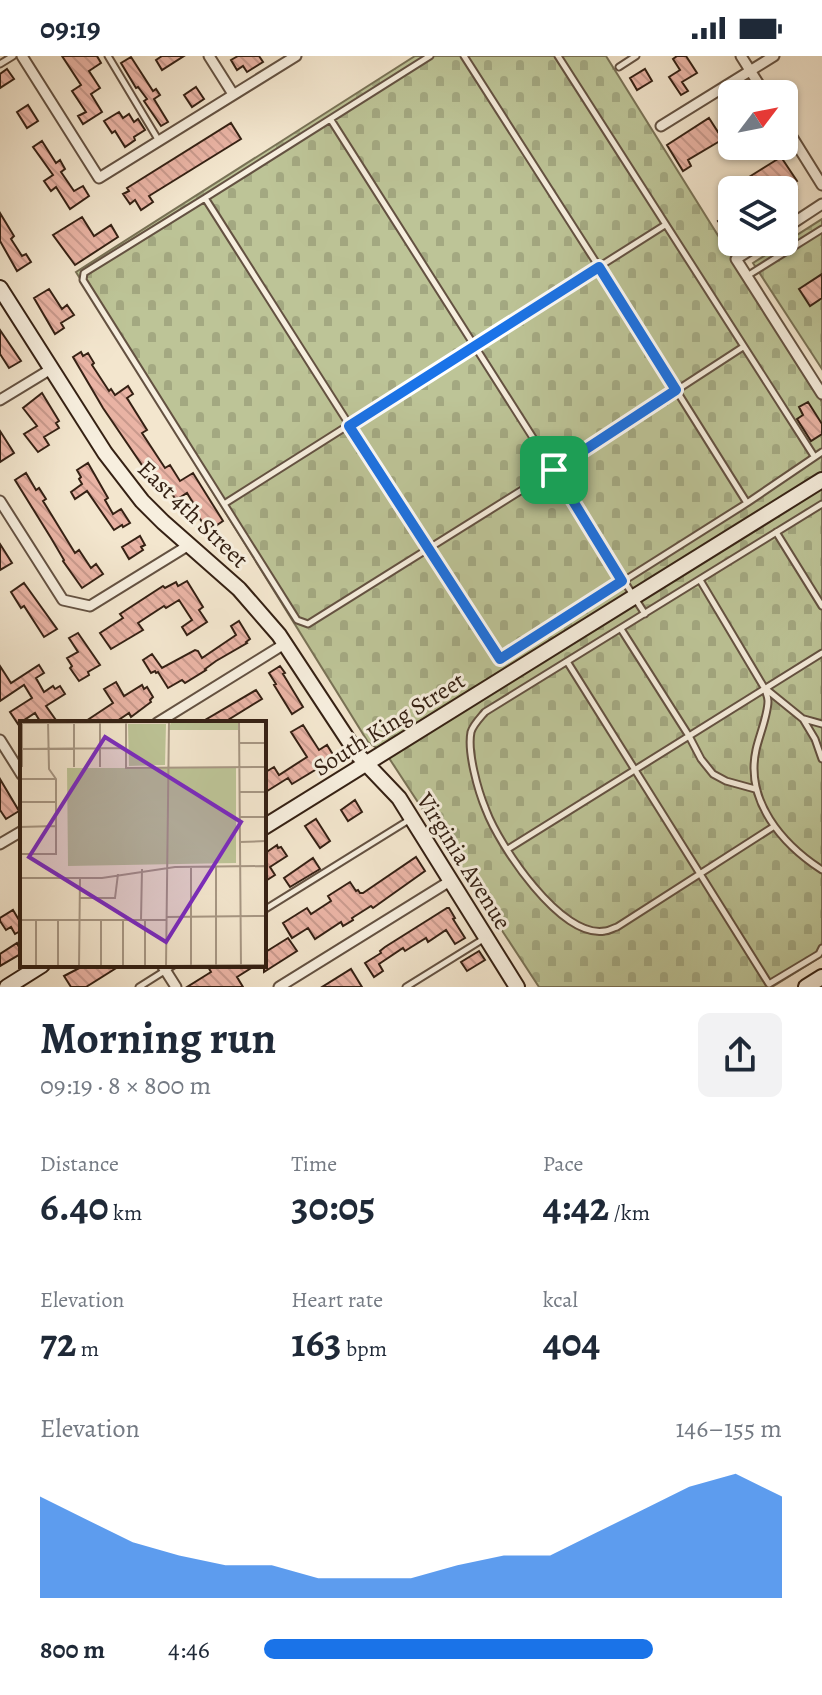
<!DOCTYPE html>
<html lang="en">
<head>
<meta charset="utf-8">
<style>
  body { margin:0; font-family:Alegreya,serif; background:#f2f2f3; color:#1f2937; height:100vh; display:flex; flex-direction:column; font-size:30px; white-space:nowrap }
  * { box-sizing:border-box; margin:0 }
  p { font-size:26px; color:#747a83 }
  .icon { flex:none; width:44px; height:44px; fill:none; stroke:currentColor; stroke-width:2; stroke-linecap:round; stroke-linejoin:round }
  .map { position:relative; height:931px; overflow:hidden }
  .panel { display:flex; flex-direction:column; background:#fff; flex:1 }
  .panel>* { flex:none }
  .needle { width:52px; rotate:58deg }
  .fabs { position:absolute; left:718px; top:24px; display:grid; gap:16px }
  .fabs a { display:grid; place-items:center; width:80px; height:80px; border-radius:12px; background:#fff; box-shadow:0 2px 6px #0004; font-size:40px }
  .pin { position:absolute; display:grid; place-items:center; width:68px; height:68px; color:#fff; margin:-34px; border-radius:16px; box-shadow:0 4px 12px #0006 }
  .round { display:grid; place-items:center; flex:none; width:84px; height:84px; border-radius:12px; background:#f2f2f3 }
  .head { display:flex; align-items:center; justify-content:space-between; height:136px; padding:0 40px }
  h1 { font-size:44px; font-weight:700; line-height:60px }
  .stats { display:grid; grid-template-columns:repeat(3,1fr); gap:12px; height:136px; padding:8px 40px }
  .stats div { display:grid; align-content:center }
  .stats b { font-size:40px; font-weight:700 }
  .stats small { font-size:22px; font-weight:400 }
  .stats p { font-size:22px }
  .chart { height:224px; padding:16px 40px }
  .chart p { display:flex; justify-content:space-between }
  .chart svg { width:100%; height:144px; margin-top:8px; fill:#1a73e8; opacity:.7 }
  ul { padding:0 40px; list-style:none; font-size:26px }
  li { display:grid; grid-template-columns:128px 96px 1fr; align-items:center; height:60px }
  li i { height:20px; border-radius:10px; background:#1a73e8 }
  .status { display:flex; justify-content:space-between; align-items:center; height:56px; padding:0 40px; background:#fff; direction:ltr }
  .status svg { height:22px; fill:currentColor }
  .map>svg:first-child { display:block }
  .cemetery { fill:url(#cemetery-stones); stroke:#797256; stroke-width:2 }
  .building { fill:url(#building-back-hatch); stroke:#352114; stroke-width:2 }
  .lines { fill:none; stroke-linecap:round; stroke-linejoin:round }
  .lane-casing { stroke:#645242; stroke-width:9 }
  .street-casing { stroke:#645242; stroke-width:13 }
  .secondary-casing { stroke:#352114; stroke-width:18 }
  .lane { stroke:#f7efdf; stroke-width:5 }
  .street { stroke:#f7efdf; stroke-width:9 }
  .secondary { stroke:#f7efdf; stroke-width:14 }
  .route-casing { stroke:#fff; stroke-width:16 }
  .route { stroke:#1a73e8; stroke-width:10 }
  .labels { text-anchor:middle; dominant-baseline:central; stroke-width:6; stroke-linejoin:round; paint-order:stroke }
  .street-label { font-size:24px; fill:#352114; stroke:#f7efdf }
  .inset-road { fill:none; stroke:#a79784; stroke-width:2 }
  .view { fill:#7b2cbf; fill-opacity:0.15; stroke:#7b2cbf; stroke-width:4 }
  .inset-edge { fill:none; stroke:#352114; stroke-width:4 }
</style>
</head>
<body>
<div class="status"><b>09:19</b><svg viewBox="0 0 49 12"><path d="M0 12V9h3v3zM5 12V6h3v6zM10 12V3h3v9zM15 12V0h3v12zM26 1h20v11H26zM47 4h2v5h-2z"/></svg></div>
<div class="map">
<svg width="822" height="931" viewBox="0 0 822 931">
  <defs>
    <pattern id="cemetery-stones" width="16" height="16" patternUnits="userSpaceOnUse" patternTransform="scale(2)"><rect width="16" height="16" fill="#bdc497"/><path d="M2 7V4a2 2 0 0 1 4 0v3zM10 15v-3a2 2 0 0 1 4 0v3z" fill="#a3a881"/></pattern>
    <pattern id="building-back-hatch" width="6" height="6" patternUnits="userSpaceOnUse" patternTransform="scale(2)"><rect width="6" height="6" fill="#eab4a5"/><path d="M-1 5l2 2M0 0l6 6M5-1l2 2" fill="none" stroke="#c99a8d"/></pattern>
  </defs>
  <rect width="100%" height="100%" fill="#f3e6ce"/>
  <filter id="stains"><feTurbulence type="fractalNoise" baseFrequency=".0025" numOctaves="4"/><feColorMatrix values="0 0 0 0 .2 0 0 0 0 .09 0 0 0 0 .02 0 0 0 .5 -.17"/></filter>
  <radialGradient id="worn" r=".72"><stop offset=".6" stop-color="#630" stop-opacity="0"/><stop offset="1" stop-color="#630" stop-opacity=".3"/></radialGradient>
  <path class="cemetery" d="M415,0h191l216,346v554l-50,31h-233l-152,-232 -19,-13 -292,-470z
    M822,163v150l-69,-106z"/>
  <path class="building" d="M62,0h35l4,7 -12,8 11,17 -9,6 11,18 -19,12 -5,-8 8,-4 -14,-21 9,-6z
    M162,0h22l-22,14 -6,-10z
    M238,0h21l4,6 -16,10 -4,-6 -6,4 -6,-10z
    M677,0h9l11,17 -15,9 6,9 -7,4 -12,-18 11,-7 -7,-11z
    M131,1l22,34 3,-2 4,6 -6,4 14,23 -7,4 -17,-25 3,-2 -9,-12 -2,1 -15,-25z
    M7,13l7,10 -14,9v-14z
    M645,13l7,12 -15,9 -7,-12z
    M196,31l8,12 -12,8 -8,-12z
    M28,49l10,16 -11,7 -10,-16z
    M119,56l4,6 6,-4 5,8 4,-3 7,11 -11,7 1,3 -10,7 -10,-16 -3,2 -8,-12z
    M709,62l9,14 14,-9v26l-7,-11 -37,22 3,6 -8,5 -16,-26z
    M231,67l10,16 -92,57 4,6 -12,8 -6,-10 -5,4 -7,-10 6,-3 -2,-3z
    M42,85l14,22 4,-3 5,9 -4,3 13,19 9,-5 6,10 -19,13 -14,-22 -5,4 -7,-10 9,-6 -20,-28z
    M781,101l16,24 -3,2 3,6 -9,6 -4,-5h-38l-5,-8z
    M732,149v20l-8,5 -6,-9 8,-5 -3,-5z
    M0,157l14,23 -3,3 11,17 4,-2 5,8 -14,9 -17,-30z
    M82,161l12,19 17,-11 7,12 -43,28 -22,-30z
    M822,218v24l-12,8 -11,-17z
    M49,233l13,20 5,-4 7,10 -13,8 3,5 -9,6 -21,-36z
    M0,274l21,31 -12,7 -9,-14z
    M81,296l2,4 5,-3 6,10 -2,2 17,26 2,-2 4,6 13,-9 5,8 -6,4 20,32 -5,3 23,35 5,-3 10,16 13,-8 30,48 -15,10 -15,-23 2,-2 -8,-13 -11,7 -10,-15 -7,5 -56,-82 -30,-51z
    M42,337l17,28 -3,2 3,5 -15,9 5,8 -11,7 -14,-18 13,-8 -14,-18z
    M808,346l14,22v10l-11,7 -14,-22 6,-4 -4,-8z
    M0,375l14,22 -14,9z
    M88,407l20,35 -3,2 8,14 8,-5 9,14 -7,4 -1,-2 -8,5 -27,-39 -12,8 -4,-7 11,-8 -3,-5 2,-2 -4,-7z
    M26,417l10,17 3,-2 7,11 -3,2 32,52 4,-3 12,18 5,-4 7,10 -21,14 -19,-27 1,-1 -13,-22 -36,-58z
    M140,480l5,9 -4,2 2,3 -14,9 -7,-12z
    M0,488l12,19 -12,7z
    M187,525l16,26 -4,3 8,12 -20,13 -5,-8 10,-7 -13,-20 -13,8 -2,-2 -26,17 5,7 -32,19 -11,-16 23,-15 -3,-4 43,-28 2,2 11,-6 2,4z
    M24,527l33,46 -13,8 -20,-31 -3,2 -10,-16z
    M239,565l11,18 -4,3 1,1 -31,18 -11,8 1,1 -21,13 -3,-3 -14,8 -10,-16 -2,1 -1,-2 -4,2 -8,-13 9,-6 10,14 33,-18 3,1 4,7 34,-23 -5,-9z
    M78,577l22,32 -12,7 1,3 -10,6 -9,-13 2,-2 -5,-8 11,-6 -9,-14z
    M39,609l5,8 -8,5 8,14 9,-6 2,3 5,-3 5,8 -19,12 12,17h-17l-6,-10 -17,11 -8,-12 22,-14 -8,-13 -24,16v-35l11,17z
    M280,610l5,7 -2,1 20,33 -11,7 -18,-29 2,-1 -7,-11z
    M116,626l8,14 18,-11 2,4 3,-2 6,10 -3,3 1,2 -20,15 -2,-4 -15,10h-31l30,-20 -9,-14z
    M256,634l6,9 -39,24h-23z
    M303,669l16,25 8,-5 8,13 -43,26 -4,-6 -24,15v-20l10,-6 5,8 28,-18 -16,-25z
    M0,723l19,32 -13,8 -6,-9z
    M355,744l7,12 -14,9 -7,-11z
    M316,763l14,22 -10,7 -15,-22z
    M277,789l1,3 3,-1 6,9 -17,11 5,8 -11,7v-28z
    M416,801l9,14 -52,37 -2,-2 -19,12 1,2 -10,6 -2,-4 -26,17 -7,-11 -16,10 -9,-15 24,-15 4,6 20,-13 -3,-5 22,-14 6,9 2,-1 2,3h3z
    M313,802l7,11 -30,18 -6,-9z
    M447,852h2l6,10 -2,1 12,19 -10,6 -9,-14 -18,12 -2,-4 -21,13 -2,-3 -24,16 4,7 -9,6 -9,-14 16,-10 -1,-2 5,-4z
    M13,854l9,15v5l-7,4 -4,-7 -5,3 -6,-9v-3z
    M288,882l9,13 -33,21v-19z
    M17,887l5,10 -22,13v-12z
    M479,895l6,9 -18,11 -6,-9z
    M85,909h36l-35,22h-15l-7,-11z
    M207,909h49l-19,12 6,10h-56l24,-15z
    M351,913l11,18h-40z"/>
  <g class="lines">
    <g class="lane-casing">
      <path id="lane" d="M108,0l51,85
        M464,0l135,211 148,236
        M558,0l256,400
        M0,8l13,-8
        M619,11l17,-11
        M331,64l314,494
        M205,142l225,-142
        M747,220l75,-47
        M743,291l-189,123 -246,154 -11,-4 -214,-340 1,-7 121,-75c98,154 195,308 295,461l247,-156 75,-51
        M224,448l441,-279
        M776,476l46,74
        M700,524l65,109c1,4 3,8 3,12 0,14 -9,35 -12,49 -11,51 26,94 66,120
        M621,573l68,107 12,23 12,15 13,7 29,8
        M568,607l201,321 50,-30 3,-6
        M766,633l37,30 12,20 7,20
        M804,663l18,5
        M773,771l-156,100c-4,1 -8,4 -12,4 -44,8 -106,-86 -119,-121 -8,-19 -19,-58 -15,-78 2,-7 9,-14 14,-20l337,-208
        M508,793l314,-196
        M264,854l145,-90
        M139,931l35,-22
        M406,931l79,-49"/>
    </g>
    <g class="street-casing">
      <path id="street" d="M22,0l77,122 197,-122
        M209,0l24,38
        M741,0l24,38
        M784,68l38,61
        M661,70l113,-70
        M784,173l38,-25
        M763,186l-27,17 86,135
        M0,344l51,-31
        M0,445l63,99 27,6 99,-61
        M157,667l129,-80
        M0,684l22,35
        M0,788l22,-13
        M162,909l14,22
        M279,931l171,-106"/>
    </g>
    <g class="secondary-casing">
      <path id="secondary" d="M0,232l105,165 37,48 21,21 76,67 40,46 79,120 41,43 118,189
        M264,771l558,-347
        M7,931l35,-22
        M806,931l16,-10"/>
    </g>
    <use href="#lane" class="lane"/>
    <use href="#street" class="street"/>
    <use href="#secondary" class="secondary"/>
  </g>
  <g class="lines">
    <g class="route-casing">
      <path id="route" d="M599,211l77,123 -122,80 68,111 -122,78 -151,-233z"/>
    </g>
    <use href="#route" class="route"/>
  </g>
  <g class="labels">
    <g class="street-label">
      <text transform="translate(193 458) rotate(44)">East 4th Street</text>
      <text transform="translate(389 668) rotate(-32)">South King Street</text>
      <text transform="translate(464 805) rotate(58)">Virginia Avenue</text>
    </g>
  </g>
  <g transform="translate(20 665)">
    <rect width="246" height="246" fill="#f3e6ce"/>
    <path d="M151,0h67v9h-69z" fill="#bdc497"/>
    <path d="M108,3h38l-1,41 -36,1zM47,47h169v95l-168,3z" fill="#bdc497"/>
    <path class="inset-road" d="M106,0v47l140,-1M219,0l2,246M0,2l149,-1M219,22h27M0,28l106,-1M2,46v-46M54,46v-46M80,46v-44M0,58h35M219,71h27M0,81h36M220,96h26M0,106l36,-1M220,121l26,-1M0,133h36v-75l-7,-10 -1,-48M0,157h82l73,-11 91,-1M60,177h35l3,-24M146,196l99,-1M0,199h146M121,199l1,-51M81,245v-46M103,245v-46M125,245v-46M171,245v-99M196,245v-99M245,245l1,-100M16,246v-47M38,246v-47M52,246l194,-2M59,246l1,-89M146,246l3,-246"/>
    <path class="view" d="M85,16l136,85 -75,120 -137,-85z"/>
    <rect width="246" height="246" class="inset-edge"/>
  </g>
  <rect width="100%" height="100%" filter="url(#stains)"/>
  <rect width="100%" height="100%" fill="url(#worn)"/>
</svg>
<div class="fabs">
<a><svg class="needle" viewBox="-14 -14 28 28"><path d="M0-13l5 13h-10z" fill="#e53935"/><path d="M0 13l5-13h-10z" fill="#747a83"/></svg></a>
<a><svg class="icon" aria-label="layers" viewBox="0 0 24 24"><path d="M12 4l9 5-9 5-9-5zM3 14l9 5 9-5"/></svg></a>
</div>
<div class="pin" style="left:554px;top:414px;background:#1e9e55"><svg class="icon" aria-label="arrive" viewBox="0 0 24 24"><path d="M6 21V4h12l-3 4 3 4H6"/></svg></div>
</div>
<section class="panel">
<div class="head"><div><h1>Morning run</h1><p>09:19 · 8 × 800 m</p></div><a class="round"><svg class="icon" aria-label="share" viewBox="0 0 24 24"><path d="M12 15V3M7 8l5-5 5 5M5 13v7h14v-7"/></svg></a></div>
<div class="stats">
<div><p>Distance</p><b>6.40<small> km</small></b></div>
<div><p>Time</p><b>30:05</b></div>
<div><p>Pace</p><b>4:42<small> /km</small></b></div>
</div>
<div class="stats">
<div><p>Elevation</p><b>72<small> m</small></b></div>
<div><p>Heart rate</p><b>163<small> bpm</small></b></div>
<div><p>kcal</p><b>404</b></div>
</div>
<div class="chart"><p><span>Elevation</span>146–155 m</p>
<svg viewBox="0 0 160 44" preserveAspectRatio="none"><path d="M0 44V13L10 20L20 27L30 31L40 34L50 34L60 38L70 38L80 38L90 34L100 31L110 31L120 24L130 17L140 10L150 6L160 13V44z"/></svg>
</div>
<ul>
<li><b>800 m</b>4:46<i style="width:75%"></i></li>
</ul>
</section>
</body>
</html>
